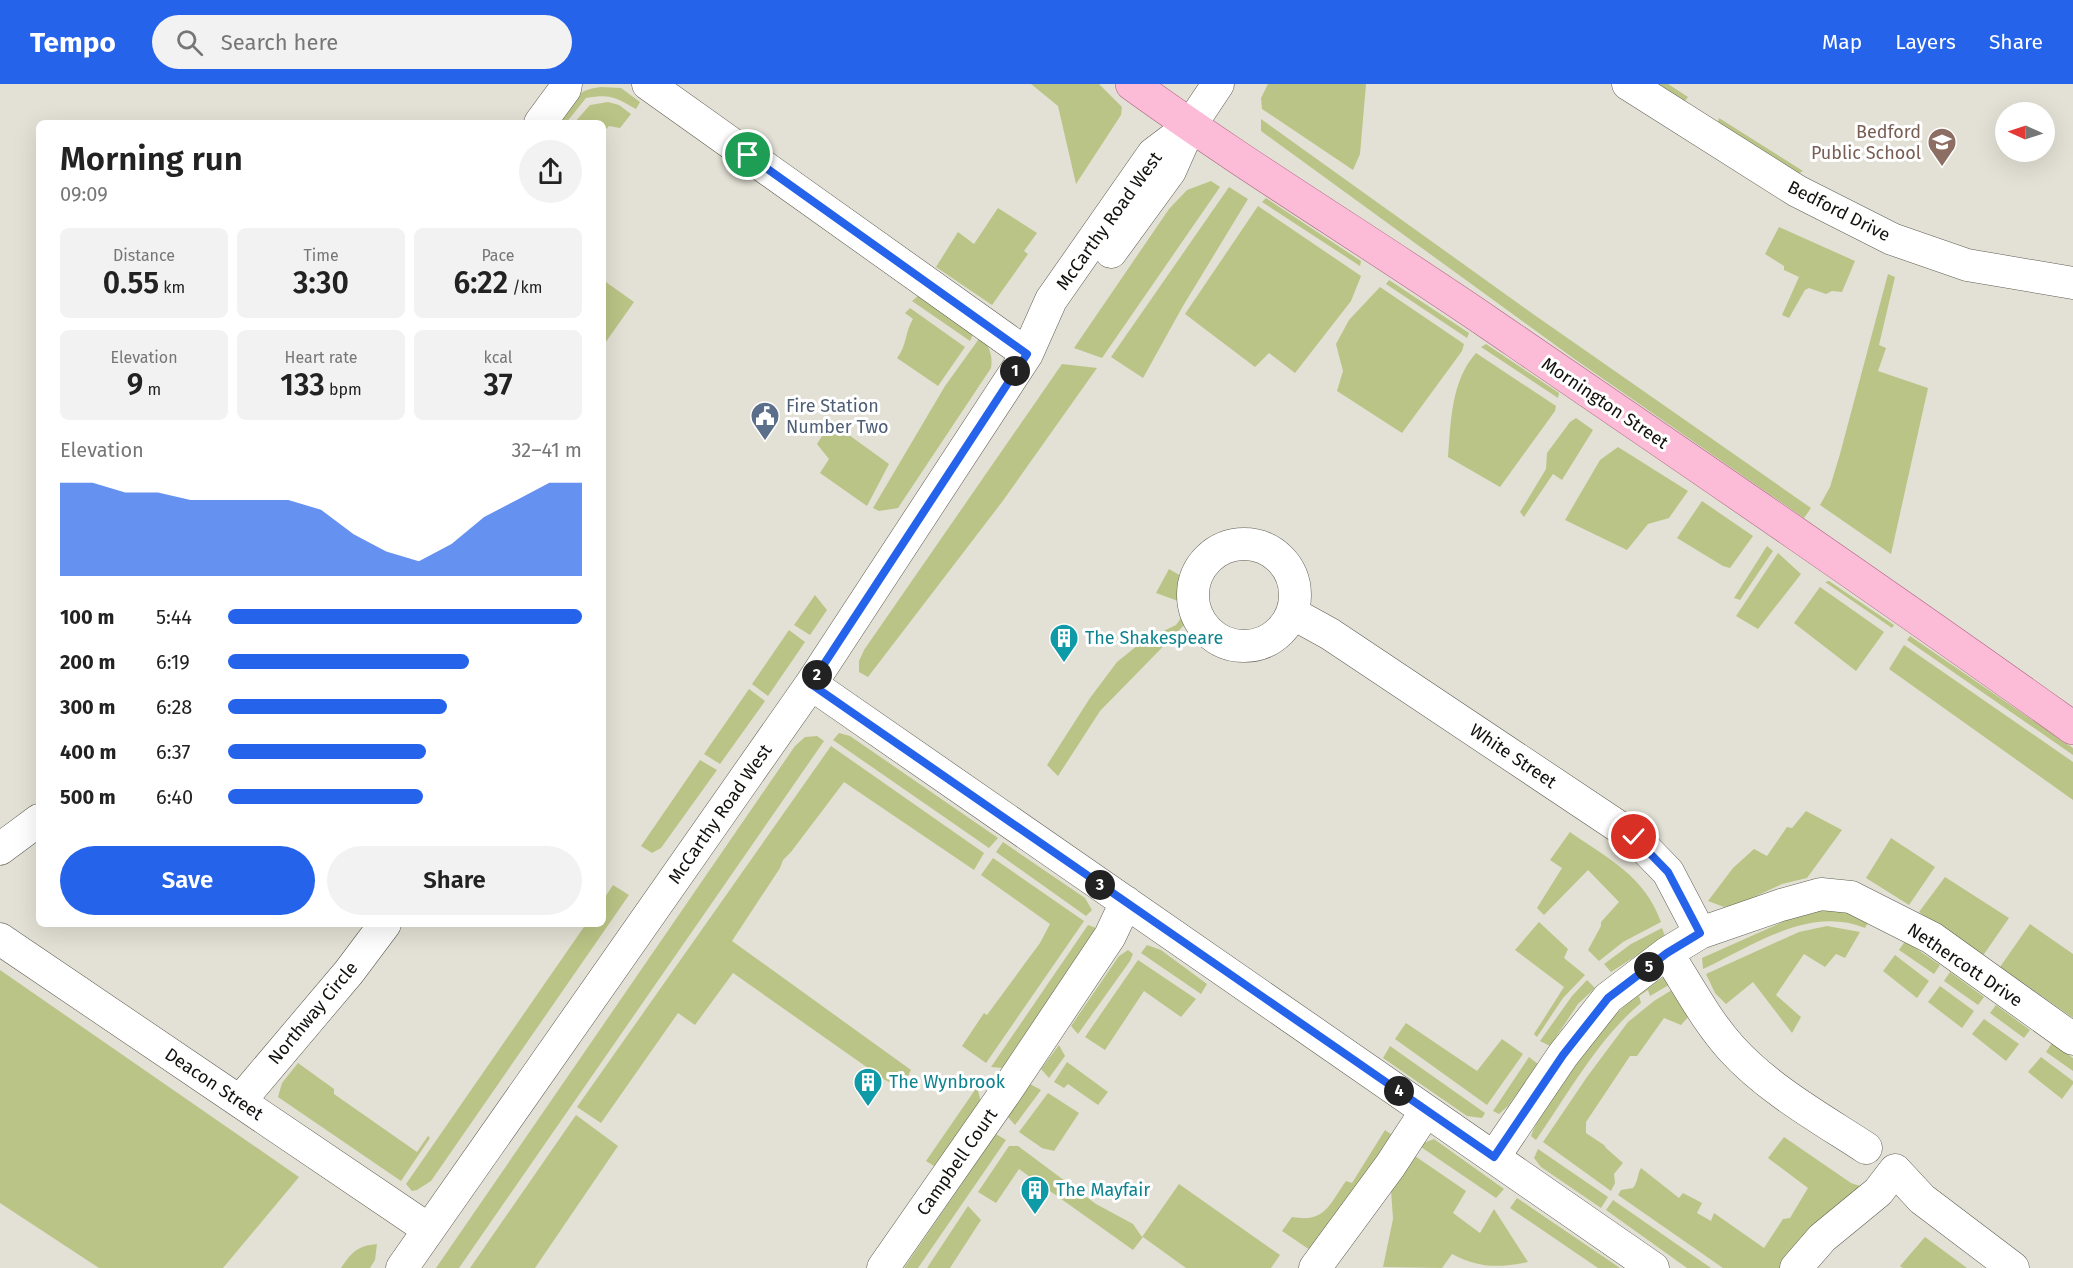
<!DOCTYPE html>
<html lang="en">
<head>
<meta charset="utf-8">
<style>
  body { margin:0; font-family:"Fira Sans",sans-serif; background:#f2f2f2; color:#222; height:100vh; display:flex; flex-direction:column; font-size:22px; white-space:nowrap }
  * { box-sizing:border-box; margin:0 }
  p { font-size:20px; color:#767676 }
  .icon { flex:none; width:33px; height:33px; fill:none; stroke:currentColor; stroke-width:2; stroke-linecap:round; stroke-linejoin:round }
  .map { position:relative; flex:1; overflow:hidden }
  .details { position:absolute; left:36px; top:36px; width:570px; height:807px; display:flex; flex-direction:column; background:#fff; border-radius:9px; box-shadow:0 6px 24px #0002 }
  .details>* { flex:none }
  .needle { width:39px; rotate:273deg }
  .fabs { position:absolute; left:1995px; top:18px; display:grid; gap:12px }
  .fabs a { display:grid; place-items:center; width:60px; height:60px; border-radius:50%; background:#fff; box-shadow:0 6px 24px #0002; font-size:30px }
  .pin { position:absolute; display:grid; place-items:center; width:51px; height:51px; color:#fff; margin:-26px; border:3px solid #fff; border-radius:50%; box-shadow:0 2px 6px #0007 }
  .km { position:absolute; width:30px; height:30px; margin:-15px; border-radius:50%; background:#222; color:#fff; font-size:16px; line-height:30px; text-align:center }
  .round { display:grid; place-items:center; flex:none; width:63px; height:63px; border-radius:32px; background:#f2f2f2 }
  .summary { display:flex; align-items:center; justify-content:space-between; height:102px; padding:0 24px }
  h1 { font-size:33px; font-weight:600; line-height:45px }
  .metrics { display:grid; grid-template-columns:repeat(3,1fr); gap:9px; height:102px; padding:6px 24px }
  .metrics div { display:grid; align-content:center; border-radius:9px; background:#f2f2f2; text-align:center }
  .metrics b { font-size:30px; font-weight:600 }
  .metrics small { font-size:16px; font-weight:400 }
  .metrics p { font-size:16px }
  .chart { height:168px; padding:12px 24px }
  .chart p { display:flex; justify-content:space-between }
  .chart svg { width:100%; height:108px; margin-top:6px; fill:#2563eb; opacity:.7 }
  .cta { display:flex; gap:12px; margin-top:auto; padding:12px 24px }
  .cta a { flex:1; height:69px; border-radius:36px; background:#2563eb; color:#fff; font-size:24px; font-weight:600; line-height:69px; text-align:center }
  .cta a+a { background:#f2f2f2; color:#222 }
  ul { padding:0 24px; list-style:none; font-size:20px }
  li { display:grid; grid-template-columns:96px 72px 1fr; align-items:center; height:45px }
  li i { height:15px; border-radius:8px; background:#2563eb }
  header { display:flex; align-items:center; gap:36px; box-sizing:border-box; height:84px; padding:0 30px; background:#2563eb; color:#fff }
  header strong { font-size:28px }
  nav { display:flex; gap:33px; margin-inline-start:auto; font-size:21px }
  .search { width:420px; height:54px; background:#f2f2f2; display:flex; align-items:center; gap:15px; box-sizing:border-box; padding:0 21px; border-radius:33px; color:#767676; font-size:22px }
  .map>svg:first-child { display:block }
  .green { fill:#bac486 }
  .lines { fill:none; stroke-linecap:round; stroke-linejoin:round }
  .minor-casing { stroke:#5f5d52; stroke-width:33 }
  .major-casing { stroke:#a9627d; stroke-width:34 }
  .minor { stroke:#fff; stroke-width:32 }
  .major { stroke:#fcbbd6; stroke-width:33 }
  .route-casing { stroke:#fff; stroke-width:12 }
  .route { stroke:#2563eb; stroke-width:8 }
  .labels { text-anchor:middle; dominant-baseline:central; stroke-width:6; stroke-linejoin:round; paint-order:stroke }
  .education-label { font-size:18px; fill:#785e54; stroke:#fff; text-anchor:end }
  .street-label { font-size:18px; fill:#12110d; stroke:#fff }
  .service-label { font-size:18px; fill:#4e5e75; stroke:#fff; text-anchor:start }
  .culture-label { font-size:18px; fill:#0d838f; stroke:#fff; text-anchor:start }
</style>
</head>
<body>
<header>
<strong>Tempo</strong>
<div class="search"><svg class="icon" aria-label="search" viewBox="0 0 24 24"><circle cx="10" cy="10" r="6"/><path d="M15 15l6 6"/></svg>Search here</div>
<nav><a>Map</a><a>Layers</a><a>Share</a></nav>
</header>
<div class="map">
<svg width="2073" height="1184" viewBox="0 0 2073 1184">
  <rect width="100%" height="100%" fill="#e3e1d5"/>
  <path class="green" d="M1031,0h68l23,23 -1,8 -45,69 -18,-78z
    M1268,0h98l-6,70 -7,16 -91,-61 -1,-11z
    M1652,0h16l20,13 -6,8z
    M601,3l20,1 19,14 -4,7c-22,-12 -25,-15 -50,-11l-20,25h-12c15,-20 20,-33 47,-36z
    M608,18l11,3 12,9 -11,14 -11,-2 -6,6v-9h-29l16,-18z
    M1719,34l84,53 -9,5 -78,-48z
    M1261,35l272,195 278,194 -7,10 -231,-160 -312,-227z
    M1211,97l9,6 -118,171 -28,-10 95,-139 18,-19z
    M1229,103l19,12 -65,107 -40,72 -32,-21z
    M1266,114l95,63 -1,5 -98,-64z
    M1258,122l103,70 -10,25 -56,72 -26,-20 -14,14 -70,-53z
    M998,124l39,25 -13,18 4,3 -36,51 -56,-38 22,-35 16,12z
    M1779,143l76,34 -13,31 -10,-1 -6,3 -17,-6 -4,2 -16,28 -7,-3 17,-38 -15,-7v-4l-19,-12z
    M1888,190l7,3 -16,68 7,3 -8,23 50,17 -37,166 -71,-49 10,-18 10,-33z
    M603,196l31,22 -31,44z
    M1389,196l80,53 -2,5 -81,-54z
    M1380,203l84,57 -2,7 -60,82 -65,-42 6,-20 -7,-27 13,-24z
    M919,211l55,37 -4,9 -58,-40z
    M910,224l55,39 -27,39 -41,-28c10,-12 8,-27 16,-39l-8,-6z
    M981,252c8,10 12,19 10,32l-93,140 -19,3 -6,-3 72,-122z
    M1486,260l73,49 -1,5 -77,-51z
    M1476,269l80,53 -1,5 -55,76 -52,-30c3,-36 3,-76 28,-104z
    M1062,280l35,4 -95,134 -134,175 -9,-5v-11l5,-11z
    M1576,334l17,12 -31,50 -9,-6 -29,43 -4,-5 26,-43 1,-16 23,-31z
    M831,338l58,42 -22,42 -47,-33 9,-14 -12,-15z
    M1618,363l70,44 -19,27 -21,6 -21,26 -62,-30 35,-60z
    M1702,417l51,35 -23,32 -7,-2 -46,-28z
    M1767,462l6,5 -33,49 -6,-2z
    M1778,469l23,21 -43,55 -22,-13z
    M1169,485l19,11v18l4,19 -92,94 -42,65 -11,-11 43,-67 27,-36 26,-21 33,-16 9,-13 -7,-11 -22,-8z
    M1829,497l65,44 -2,3 -67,-46z
    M1820,503l64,45 -28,39 -62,-48z
    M815,511l12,15 -17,25 -16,-10z
    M789,546l16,12 -37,54 -16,-12z
    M1910,552l163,112v7l-166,-115z
    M1904,561l169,117v38l-184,-131z
    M749,605l16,12 -45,63 -16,-10z
    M839,649l11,3 148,102 -9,10 -156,-108z
    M817,652l7,5 -365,527h-23l359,-522 10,-9z
    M831,662l153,107 -10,17 -130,-88 -53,70 -8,8 -3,8 -48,73 179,129 -9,18 -17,-8 -152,-107 -38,52 -17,-12 -77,110 -24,-16z
    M700,676l17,10 -56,78 -9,5 -11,-7z
    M1806,727l36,19 -35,48 -25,6 -43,20 -15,3 -16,-6 25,-33 21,-19 13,7 20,-29 5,1z
    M1570,748c38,27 74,43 91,90l-38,20 -24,19 -11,-11 13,-24v-4l18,-20 -31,-32 -44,45 -7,-7 25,-40 -12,-8z
    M1891,754l44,29 -26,38 -43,-27z
    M1003,758l82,56 7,12 -6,6 -90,-64z
    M993,774l91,63 -98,142 -24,-17 22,-33 3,2 53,-72 10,-19 -69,-49z
    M1945,793l64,41 -27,39 -63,-45z
    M613,801l16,10 -198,286 -14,9 -5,1 -6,-7 180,-260h17v-24z
    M1823,826l22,1 25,8 -5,9c-55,-23 -113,18 -162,41l-1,-11 103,-46z
    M1539,838l29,27 -4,9 21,17 -22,23 -26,39 -3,-3 30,-47 -49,-37z
    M2030,840l43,30v64l-73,-51z
    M1088,841l8,3 -3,8 -90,132 -12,-1z
    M1827,842l33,6 -15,26 -9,-4 -11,13 -21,-13 -28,41 25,22 -9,16 -39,-51 -27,22 -11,-11 -9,-19 93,-42z
    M1662,844l4,11 -21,11 -34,22 -7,-8 27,-20z
    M1905,857l35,24 -6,9 -35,-24z
    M1147,861l14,5 46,34 -6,10 -60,-41z
    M1128,866l5,4 -3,7 -52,73 -7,-8 48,-70z
    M1895,871l34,26 -12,17 -34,-27z
    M1138,876l58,39 -15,18 -37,-26 -39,59 -20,-13z
    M0,886l299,207 -76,91h-124l-99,-65z
    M1677,886l4,8 -31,18 -2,-6 -9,6 2,7c-43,36 -73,91 -105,137l-5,-4c6,-18 20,-35 31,-51 35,-51 58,-86 115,-115z
    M1950,888l34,25 -6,8 -34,-24z
    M1587,896l8,8 -17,16 -28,42 -10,-5 32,-45z
    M1940,902l34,25 -12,17 -34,-26z
    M1675,904l14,28 -8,9 -17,-7 -27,38h-7l-44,66v11l18,12 2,3 17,15 -9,11 1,9 -4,8 -68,-49 44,-65 41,-55 26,-21z
    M1996,921l34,25 -6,8 -34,-25z
    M1984,935l35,25 -13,17 -34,-27z
    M1406,939l71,48 25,-32 21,15 -36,51 -92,-66z
    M2052,959l21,15v13l-27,-19z
    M1059,961l6,11 -16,22 -8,-9z
    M1390,962l95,67 -3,5 -15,-2 -84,-58z
    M1529,973l9,7 -30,42 -9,8 -6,-3z
    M2041,973l32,24v3l-11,15 -34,-27z
    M1067,978l41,30 -10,13 -30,-21 -4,4 -10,-6z
    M298,979l36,26v5l83,58 11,-16 2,2 -29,43 -123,-84 4,-14z
    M1030,1000l11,6 -26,35 -7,-8z
    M977,1003l4,15 -47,64 -8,-5z
    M1048,1009l31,20 -25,38 -12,-3 -23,-16z
    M576,1031l42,31 -83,122h-65z
    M1385,1046l10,7 -91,131h-6l12,-18 -28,-19 10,-14c33,6 37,-12 54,-36l6,2z
    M996,1050l10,6 -88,128h-14z
    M1784,1053l67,46 12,4 -80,81h-60l-105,-73 3,-5 12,-2c5,-6 4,-13 8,-20l38,30 4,-5 19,10 -5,10 14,8 3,-8 50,35 19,-29 7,-1 18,-30 -40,-30z
    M1434,1055l70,50 -8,9 -78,-53z
    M1009,1062h9l78,58 37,20 9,13 37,-53 101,71 -9,13h-85l-43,-31 -10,13 -114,-81 -23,34 -18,-11z
    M1538,1065l70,48 -7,11 -60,-41 -7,-9z
    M1412,1070l54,37 -13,22 27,20 14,-24 34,53c-31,6 -49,6 -76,-8l-10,14 -59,-1 10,-48 -2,-29z
    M1517,1114l103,70h-22l-88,-60z
    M1613,1116l98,68h-24l-81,-58z
    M968,1122l13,14 -31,48h-23z
    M1925,1153l42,31h-64l-3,-2z
    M377,1160l-2,16 -5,8h-29c11,-16 16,-22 36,-24z"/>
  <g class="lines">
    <g class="minor-casing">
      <path id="minor" d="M648,0l379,270
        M1628,0l169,107 95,48 75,26 106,18
        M540,39l25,-34 1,-5
        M1111,168l59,-81 20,-45 28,-42
        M1193 511a51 51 0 1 1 102 0a51 51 0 1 1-102 0Z
        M1292,529l38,21 304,203 34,35 32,61
        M811,600l842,584
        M0,765l39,-29
        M0,855l428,290
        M1667,869c21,32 38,66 64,95 37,41 89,70 135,100
        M240,1017l109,-129 36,-48
        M1494,1073l69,-102 45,-57 59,-45 33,-20 81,-28 40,-11 30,3 81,41 141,101
        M402,1184l409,-584 216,-330 24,-54 102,-146 37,-28
        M883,1184l122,-175 105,-157 16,-34
        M1315,1184l75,-102 36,-55
        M1796,1184l26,-30 56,-46 17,-22 27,29 91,69"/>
    </g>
    <g class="major-casing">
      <path id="major" d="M1132,0c116,84 239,158 357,239 196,134 391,267 584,405"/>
    </g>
    <use href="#minor" class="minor"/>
    <use href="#major" class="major"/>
  </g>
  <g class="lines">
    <g class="route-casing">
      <path id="route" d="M748,71l279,199 -216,330 683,473 69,-102 45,-57 59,-45 33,-20 -32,-61 -34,-35"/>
    </g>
    <use href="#route" class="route"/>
  </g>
  <defs>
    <g id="school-pin" transform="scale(1.5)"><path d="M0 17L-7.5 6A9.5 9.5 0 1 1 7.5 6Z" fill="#8d6e63" stroke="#fff"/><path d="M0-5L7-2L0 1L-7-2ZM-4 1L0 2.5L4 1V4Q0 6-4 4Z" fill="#fff"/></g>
    <g id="civic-pin" transform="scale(1.5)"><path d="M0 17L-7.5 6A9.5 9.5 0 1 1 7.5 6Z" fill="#5c6f8a" stroke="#fff"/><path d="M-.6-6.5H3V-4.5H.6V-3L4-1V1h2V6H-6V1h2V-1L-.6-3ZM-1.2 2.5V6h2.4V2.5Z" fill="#fff"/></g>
    <g id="building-pin" transform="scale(1.5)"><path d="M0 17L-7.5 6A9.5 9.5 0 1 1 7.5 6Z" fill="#0f9aa8" stroke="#fff"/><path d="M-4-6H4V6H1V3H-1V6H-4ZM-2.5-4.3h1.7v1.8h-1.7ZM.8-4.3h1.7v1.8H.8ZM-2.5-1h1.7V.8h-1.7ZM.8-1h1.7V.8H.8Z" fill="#fff"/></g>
  </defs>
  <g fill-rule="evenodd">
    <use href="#school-pin" x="1942" y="58"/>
    <use href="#civic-pin" x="765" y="332"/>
    <use href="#building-pin" x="1064" y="554"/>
    <use href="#building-pin" x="868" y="998"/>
    <use href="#building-pin" x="1035" y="1106"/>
  </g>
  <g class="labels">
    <g class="education-label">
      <text x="1921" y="48">Bedford<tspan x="1921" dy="21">Public School</tspan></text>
    </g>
    <g class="street-label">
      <text transform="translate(1839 127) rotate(27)">Bedford Drive</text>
      <text transform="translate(1109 137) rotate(-54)">McCarthy Road West</text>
      <text transform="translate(1605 319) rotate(34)">Mornington Street</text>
      <text transform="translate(1513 672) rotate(34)">White Street</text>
      <text transform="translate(720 730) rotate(-55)">McCarthy Road West</text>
      <text transform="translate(1965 881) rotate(34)">Nethercott Drive</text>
      <text transform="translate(313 929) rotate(-50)">Northway Circle</text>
      <text transform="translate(214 1000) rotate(34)">Deacon Street</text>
      <text transform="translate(957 1078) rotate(-55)">Campbell Court</text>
    </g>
    <g class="service-label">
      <text x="786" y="322">Fire Station<tspan x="786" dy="21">Number Two</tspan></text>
    </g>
    <g class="culture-label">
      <text x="1085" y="554">The Shakespeare</text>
      <text x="889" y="998">The Wynbrook</text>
      <text x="1056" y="1106">The Mayfair</text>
    </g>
  </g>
</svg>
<div class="fabs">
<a><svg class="needle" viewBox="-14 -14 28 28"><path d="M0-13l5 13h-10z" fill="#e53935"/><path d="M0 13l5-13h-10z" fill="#767676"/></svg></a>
</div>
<div class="pin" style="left:748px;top:71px;background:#1e9e55"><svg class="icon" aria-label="arrive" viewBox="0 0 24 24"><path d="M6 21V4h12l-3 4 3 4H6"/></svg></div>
<div class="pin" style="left:1634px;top:753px;background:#d93025"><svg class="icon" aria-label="check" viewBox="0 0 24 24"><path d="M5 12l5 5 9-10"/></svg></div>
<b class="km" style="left:1015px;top:287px">1</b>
<b class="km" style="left:817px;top:591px">2</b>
<b class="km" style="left:1100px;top:801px">3</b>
<b class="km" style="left:1399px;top:1007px">4</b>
<b class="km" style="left:1649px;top:883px">5</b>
<section class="details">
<div class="summary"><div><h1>Morning run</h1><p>09:09</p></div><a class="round"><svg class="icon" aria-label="share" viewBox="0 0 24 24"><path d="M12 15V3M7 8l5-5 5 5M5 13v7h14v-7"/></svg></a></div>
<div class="metrics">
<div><p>Distance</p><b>0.55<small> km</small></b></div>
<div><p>Time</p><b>3:30</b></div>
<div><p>Pace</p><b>6:22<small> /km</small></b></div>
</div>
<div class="metrics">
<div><p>Elevation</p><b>9<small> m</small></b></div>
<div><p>Heart rate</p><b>133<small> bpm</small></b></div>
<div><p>kcal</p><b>37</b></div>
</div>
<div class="chart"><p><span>Elevation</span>32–41 m</p>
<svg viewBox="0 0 160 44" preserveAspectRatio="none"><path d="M0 44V6L10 6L20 10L30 10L40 13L50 13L60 13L70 13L80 17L90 27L100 34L110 38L120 31L130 20L140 13L150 6L160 6V44z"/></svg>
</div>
<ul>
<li><b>100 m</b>5:44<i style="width:100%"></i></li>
<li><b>200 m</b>6:19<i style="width:68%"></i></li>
<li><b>300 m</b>6:28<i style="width:62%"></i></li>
<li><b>400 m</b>6:37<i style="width:56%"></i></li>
<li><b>500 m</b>6:40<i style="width:55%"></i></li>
</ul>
<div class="cta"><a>Save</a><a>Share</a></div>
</section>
</div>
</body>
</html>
